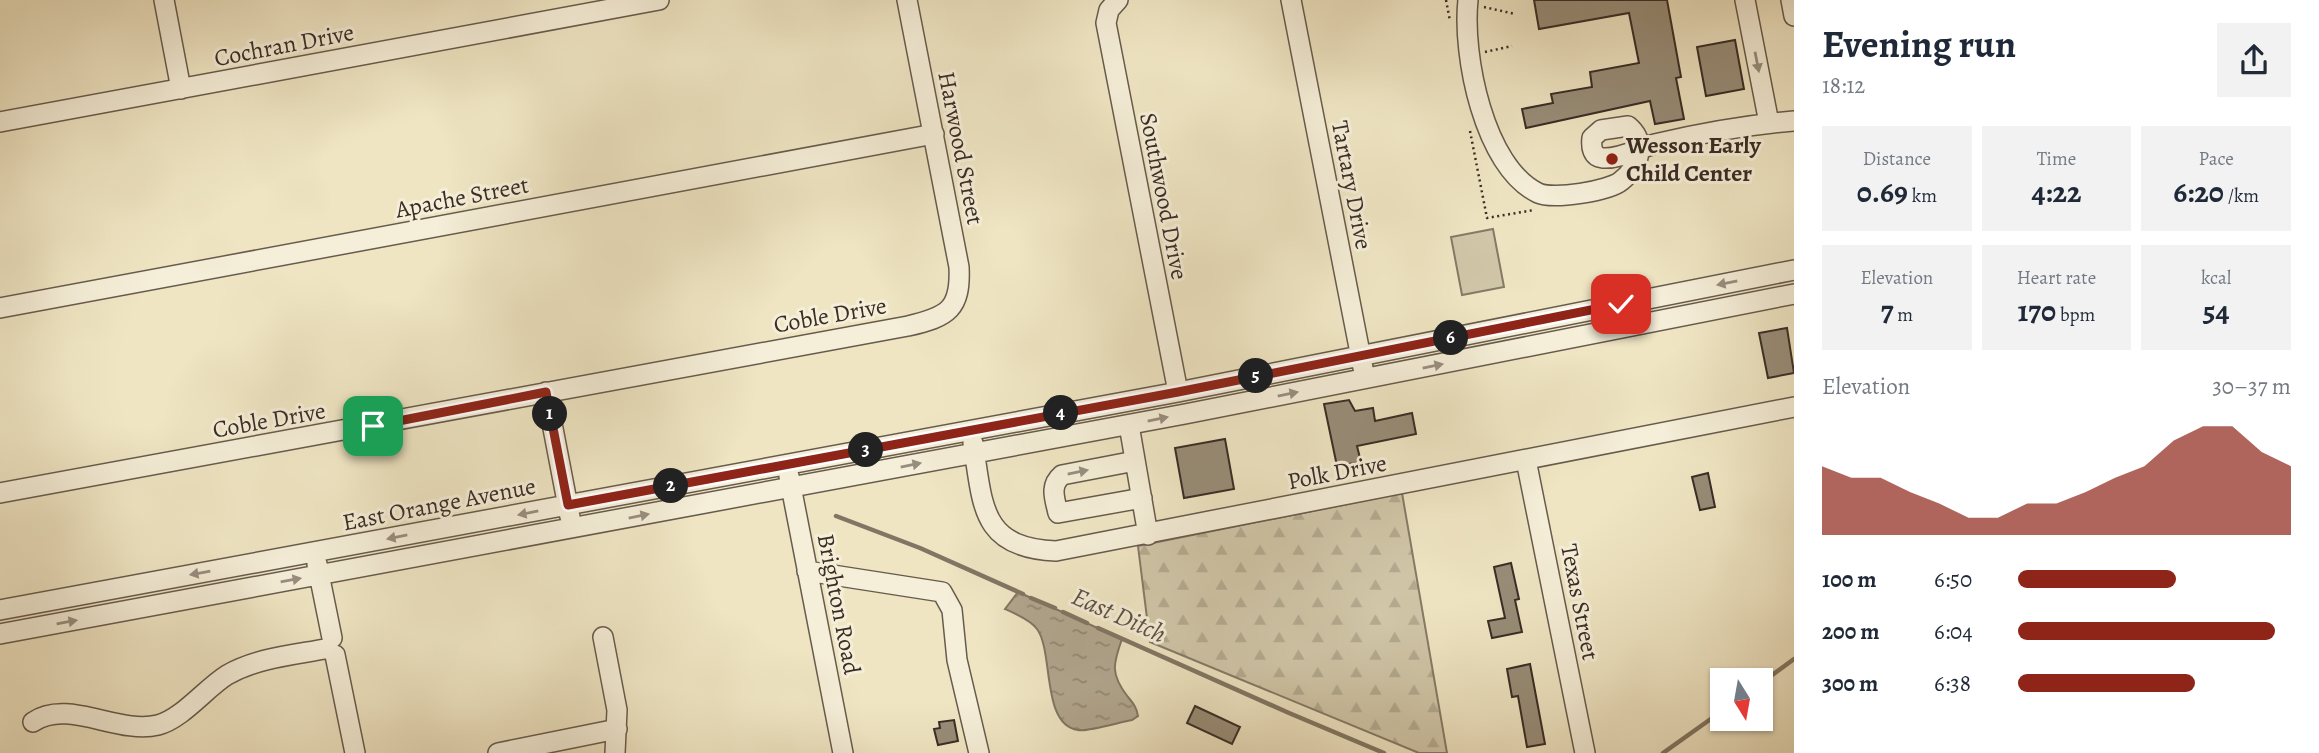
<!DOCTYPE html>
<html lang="en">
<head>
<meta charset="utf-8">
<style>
  body { margin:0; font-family:Alegreya,serif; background:#f2f2f3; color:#1f2937; height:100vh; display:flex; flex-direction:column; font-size:26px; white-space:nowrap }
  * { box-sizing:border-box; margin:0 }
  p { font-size:23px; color:#747a83 }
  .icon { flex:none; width:38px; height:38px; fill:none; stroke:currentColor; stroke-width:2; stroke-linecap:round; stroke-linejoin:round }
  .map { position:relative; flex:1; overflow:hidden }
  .drawer { display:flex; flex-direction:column; background:#fff; width:525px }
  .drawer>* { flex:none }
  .needle { width:46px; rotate:169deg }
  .fabs { position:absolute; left:1710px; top:668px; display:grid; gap:14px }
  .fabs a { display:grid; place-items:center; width:63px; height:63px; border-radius:0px; background:#fff; box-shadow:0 2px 5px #0004; font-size:35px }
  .pin { position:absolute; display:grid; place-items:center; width:60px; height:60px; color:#fff; margin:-30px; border-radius:14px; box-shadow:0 4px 10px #0006 }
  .km { position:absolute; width:35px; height:35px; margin:-18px; border-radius:50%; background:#222; color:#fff; font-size:19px; line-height:35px; text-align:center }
  .round { display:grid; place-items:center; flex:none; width:74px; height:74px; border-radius:0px; background:#f2f2f3 }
  .head { display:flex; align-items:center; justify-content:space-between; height:119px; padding:0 28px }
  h1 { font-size:38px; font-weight:700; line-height:52px }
  .figures { display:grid; grid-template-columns:repeat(3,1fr); gap:10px; height:119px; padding:7px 28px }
  .figures div { display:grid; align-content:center; border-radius:0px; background:#f2f2f3; text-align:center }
  .figures b { font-size:30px; font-weight:700 }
  .figures small { font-size:19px; font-weight:400 }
  .figures p { font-size:19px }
  .chart { height:196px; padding:14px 28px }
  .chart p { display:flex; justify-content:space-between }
  .chart svg { width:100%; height:126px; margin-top:7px; fill:#8f2418; opacity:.7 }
  ul { padding:0 28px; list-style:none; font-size:23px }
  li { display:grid; grid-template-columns:112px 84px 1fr; align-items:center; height:52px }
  li i { height:18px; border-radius:9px; background:#8f2418 }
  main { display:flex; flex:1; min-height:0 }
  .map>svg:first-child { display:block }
  .forest { fill:url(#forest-firs); stroke:#857a67; stroke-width:2 }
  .garden { fill:#d0c6a8; stroke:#857a67; stroke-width:2 }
  .water { fill:url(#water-ripples); stroke:#817664; stroke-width:2 }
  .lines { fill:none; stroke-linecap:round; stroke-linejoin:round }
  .stream { stroke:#817664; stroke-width:4.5 }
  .building { fill:#988d78; stroke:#3a2d26; stroke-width:2 }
  .minor-casing { stroke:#675b4d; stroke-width:22 }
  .path { stroke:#3a2d26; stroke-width:2.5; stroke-dasharray:2 3.5; stroke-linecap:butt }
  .minor { stroke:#f5eed8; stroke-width:19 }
  .oneway { fill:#988e7f }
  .route-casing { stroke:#fff; stroke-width:14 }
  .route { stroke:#8f2418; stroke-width:9 }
  .poi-dot { fill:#8f2418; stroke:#f5eed8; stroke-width:2.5 }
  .labels { text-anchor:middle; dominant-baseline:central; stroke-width:6; stroke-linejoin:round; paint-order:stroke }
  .street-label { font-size:24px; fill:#3a2d26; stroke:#f5eed8 }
  .poi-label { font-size:24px; font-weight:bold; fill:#3a2d26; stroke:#f5eed8; text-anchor:start }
  .water-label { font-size:26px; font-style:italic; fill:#5e5145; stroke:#f5eed8 }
</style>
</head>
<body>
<main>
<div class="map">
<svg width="1794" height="753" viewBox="0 0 1794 753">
  <defs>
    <pattern id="forest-firs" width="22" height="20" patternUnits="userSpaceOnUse" patternTransform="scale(1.75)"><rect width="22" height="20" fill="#d0c6a8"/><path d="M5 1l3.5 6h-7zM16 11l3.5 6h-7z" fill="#b3aa90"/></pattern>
    <pattern id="water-ripples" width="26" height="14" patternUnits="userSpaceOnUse" patternTransform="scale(1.75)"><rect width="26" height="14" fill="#b1a68e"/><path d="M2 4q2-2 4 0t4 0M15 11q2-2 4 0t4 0" fill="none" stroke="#918874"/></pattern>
  </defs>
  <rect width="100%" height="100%" fill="#efe5c3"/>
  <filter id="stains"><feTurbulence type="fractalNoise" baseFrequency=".00286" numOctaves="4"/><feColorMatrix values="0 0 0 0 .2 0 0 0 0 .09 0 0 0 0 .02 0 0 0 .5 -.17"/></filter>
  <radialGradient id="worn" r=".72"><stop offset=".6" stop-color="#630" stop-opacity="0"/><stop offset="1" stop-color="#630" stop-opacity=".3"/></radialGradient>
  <path class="forest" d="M1402,493l45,260h-28l-269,-111 -12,-96z"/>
  <path class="garden" d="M1493,229l11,58 -42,8 -11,-58z"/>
  <path class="water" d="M1018,592l104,47c-9,25 -12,35 6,58 5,6 9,11 10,19l-6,4c-12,2 -44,12 -54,10 -37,-5 -24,-78 -41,-101 -6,-9 -23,-16 -32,-20z"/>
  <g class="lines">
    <path class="stream" d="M836,516l84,32 103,46
      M1031,598l24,10
      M1063,612l24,11
      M1098,628l191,85 95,40
      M1760,684l34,-25
      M1663,753l59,-42"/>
  </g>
  <path class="building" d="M1534,0h133l14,77 -5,1 8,41 -29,5 -5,-23 -124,27 -4,-19 31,-6 -2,-9 41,-7 -2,-15 49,-9 -10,-50 -90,16z
    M1735,40l9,49 -38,7 -9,-49z
    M1787,328l7,45 -26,5 -9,-45z
    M1349,400l6,11 18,-3 2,13 37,-8 4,21 -59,12 4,16 -24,4 -13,-62z
    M1225,439l9,50 -50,9 -9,-50z
    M1708,473l7,34 -15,3 -8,-33z
    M1511,563l8,36 -4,1 7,32 -30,6 -4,-17 17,-3 -11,-51z
    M1530,664l15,80 -18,3 -9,-51 -6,1 -5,-28z
    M1195,706l45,21 -8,17 -45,-21z
    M954,720l4,21 -20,4 -4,-16 6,-1 -1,-6z"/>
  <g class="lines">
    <g class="minor-casing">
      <path id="minor" d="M164,0l17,89
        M1118,0l-9,10 -3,13 72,369
        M1291,0l72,368
        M1468,0c-6,55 16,167 70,193 15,7 71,-2 83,-12 19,-15 26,-39 7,-55l-27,4 -9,8c-1,9 0,19 11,20 18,1 36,-10 52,-14 46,-11 92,-19 139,-23
        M1745,0l24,123
        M1791,0l3,16
        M0,122l659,-122
        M0,308l934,-174
        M546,392l24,125
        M1129,425l19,110
        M973,443c10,62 7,105 83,108l738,-144
        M1526,460l59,293
        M1135,461l-73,14c-13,11 -7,24 -4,38l84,-15
        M789,476l54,277
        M0,493l908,-167c40,-9 53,-17 51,-59l-52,-267
        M317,564l15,74
        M807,571l135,21 10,18 5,50 22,93
        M0,610l1178,-218 616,-122
        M0,634l1185,-220 609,-120
        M603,637l14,73 -2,43
        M335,655l20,98
        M33,722c35,-24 85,13 125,3 24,-6 48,-37 69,-50 30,-17 65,-20 98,-26
        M498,753l119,-24"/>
    </g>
    <path class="path" d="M1446,0l4,21
      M1484,7l31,7
      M1485,52l27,-6
      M1470,131l17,87 47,-8"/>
    <use href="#minor" class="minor"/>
  </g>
  <defs><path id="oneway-solid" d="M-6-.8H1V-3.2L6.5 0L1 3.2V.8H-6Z" transform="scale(1.75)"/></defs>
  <g class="oneway">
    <use href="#oneway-solid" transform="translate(1757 62) rotate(79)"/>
    <use href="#oneway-solid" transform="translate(1727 283) rotate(169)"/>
    <use href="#oneway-solid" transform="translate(1433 366) rotate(-11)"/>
    <use href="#oneway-solid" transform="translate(1288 394) rotate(-11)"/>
    <use href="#oneway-solid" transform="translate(1158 419) rotate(-11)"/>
    <use href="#oneway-solid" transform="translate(911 465) rotate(-11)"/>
    <use href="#oneway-solid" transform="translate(1078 472) rotate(-11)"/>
    <use href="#oneway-solid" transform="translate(528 513) rotate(169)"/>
    <use href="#oneway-solid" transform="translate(639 516) rotate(-11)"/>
    <use href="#oneway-solid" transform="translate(397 537) rotate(169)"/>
    <use href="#oneway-solid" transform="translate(200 573) rotate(170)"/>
    <use href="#oneway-solid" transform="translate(291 580) rotate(-10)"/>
    <use href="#oneway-solid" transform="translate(67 622) rotate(-10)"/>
  </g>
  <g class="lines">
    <g class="route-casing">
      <path id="route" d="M373,426l173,-34 22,113 610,-113 443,-88"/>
    </g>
    <use href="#route" class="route"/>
  </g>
  <circle class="poi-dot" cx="1612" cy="159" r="7"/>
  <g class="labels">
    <g class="street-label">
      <text transform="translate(284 45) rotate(-11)">Cochran Drive</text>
      <text transform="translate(961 148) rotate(79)">Harwood Street</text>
      <text transform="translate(1352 185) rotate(79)">Tartary Drive</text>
      <text transform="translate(1164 196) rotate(79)">Southwood Drive</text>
      <text transform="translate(462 197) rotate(-11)">Apache Street</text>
      <text transform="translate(830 315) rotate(-10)">Coble Drive</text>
      <text transform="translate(269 420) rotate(-10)">Coble Drive</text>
      <text transform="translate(1337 472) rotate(-11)">Polk Drive</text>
      <text transform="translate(439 504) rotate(-11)">East Orange Avenue</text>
      <text transform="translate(1580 602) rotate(79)">Texas Street</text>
      <text transform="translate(839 604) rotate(79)">Brighton Road</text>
    </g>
    <g class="poi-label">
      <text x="1626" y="145">Wesson Early<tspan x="1626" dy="28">Child Center</tspan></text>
    </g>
    <g class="water-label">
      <text transform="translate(1119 615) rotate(24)">East Ditch</text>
    </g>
  </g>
  <rect width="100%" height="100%" filter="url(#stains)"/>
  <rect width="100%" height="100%" fill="url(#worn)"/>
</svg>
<div class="fabs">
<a><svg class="needle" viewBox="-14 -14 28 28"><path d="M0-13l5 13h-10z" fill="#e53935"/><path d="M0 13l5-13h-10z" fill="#747a83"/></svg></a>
</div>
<div class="pin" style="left:373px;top:426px;background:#1e9e55"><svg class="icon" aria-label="arrive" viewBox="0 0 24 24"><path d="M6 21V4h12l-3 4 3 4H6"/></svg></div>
<div class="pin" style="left:1621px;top:304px;background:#d93025"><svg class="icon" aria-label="check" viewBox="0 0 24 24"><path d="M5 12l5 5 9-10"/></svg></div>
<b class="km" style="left:550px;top:414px">1</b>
<b class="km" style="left:671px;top:486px">2</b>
<b class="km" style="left:866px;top:450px">3</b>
<b class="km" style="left:1061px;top:413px">4</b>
<b class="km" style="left:1256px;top:376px">5</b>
<b class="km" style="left:1451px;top:338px">6</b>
</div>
<section class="drawer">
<div class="head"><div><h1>Evening run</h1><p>18:12</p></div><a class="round"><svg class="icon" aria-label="share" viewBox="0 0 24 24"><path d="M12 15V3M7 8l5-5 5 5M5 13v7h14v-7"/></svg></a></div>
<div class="figures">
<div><p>Distance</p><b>0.69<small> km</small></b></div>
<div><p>Time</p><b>4:22</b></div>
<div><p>Pace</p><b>6:20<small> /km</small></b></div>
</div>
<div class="figures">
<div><p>Elevation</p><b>7<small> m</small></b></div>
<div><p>Heart rate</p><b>170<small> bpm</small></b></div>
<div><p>kcal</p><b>54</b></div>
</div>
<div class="chart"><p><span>Elevation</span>30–37 m</p>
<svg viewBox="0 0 160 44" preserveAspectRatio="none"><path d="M0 44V20L10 24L20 24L30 29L40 33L50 38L60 38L70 33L80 33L90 29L100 24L110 20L120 11L130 6L140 6L150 15L160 20V44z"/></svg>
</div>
<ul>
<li><b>100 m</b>6:50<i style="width:58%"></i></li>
<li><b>200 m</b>6:04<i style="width:94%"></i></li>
<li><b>300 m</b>6:38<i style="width:65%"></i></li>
</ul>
</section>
</main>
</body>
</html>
